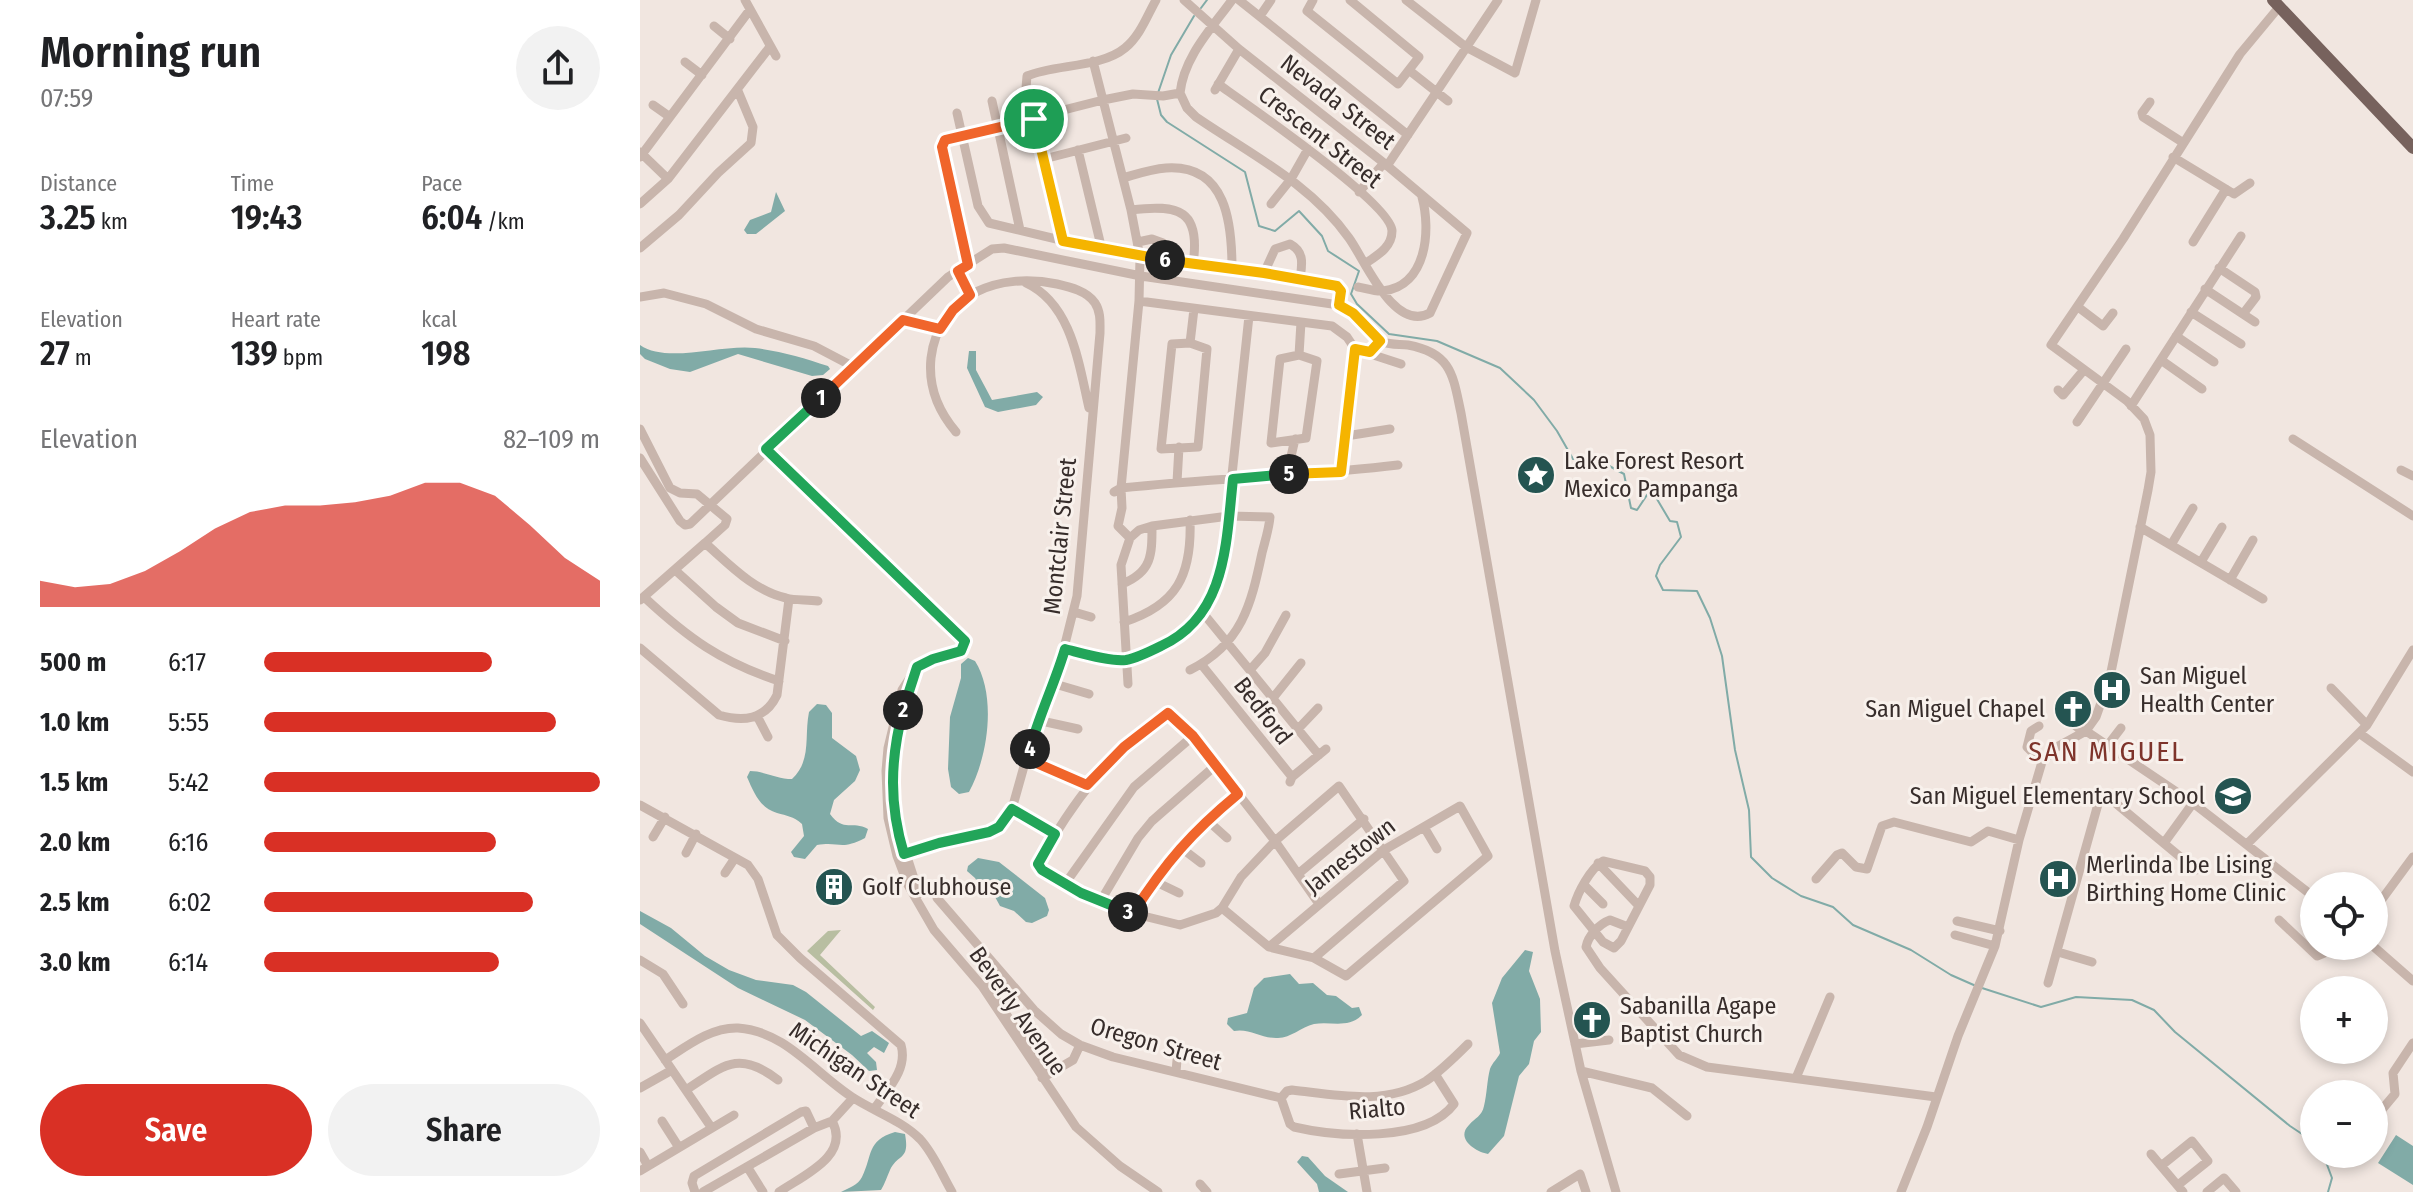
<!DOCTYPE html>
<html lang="en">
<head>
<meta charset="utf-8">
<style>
  body { margin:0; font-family:"Fira Sans Condensed",sans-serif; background:#f2f2f2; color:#202124; height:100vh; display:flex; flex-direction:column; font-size:30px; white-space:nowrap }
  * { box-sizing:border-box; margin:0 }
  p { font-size:26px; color:#757577 }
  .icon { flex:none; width:44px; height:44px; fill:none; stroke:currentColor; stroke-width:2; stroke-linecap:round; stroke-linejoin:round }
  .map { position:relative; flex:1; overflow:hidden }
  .panel { display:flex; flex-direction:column; background:#fff; width:640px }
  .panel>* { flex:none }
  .tools { position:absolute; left:1660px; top:872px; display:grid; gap:16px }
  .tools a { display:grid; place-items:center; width:88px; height:88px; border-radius:50%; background:#fff; box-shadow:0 4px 12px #0003; font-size:40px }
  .pin { position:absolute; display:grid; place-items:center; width:68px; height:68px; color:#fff; margin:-34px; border:4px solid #fff; border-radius:50%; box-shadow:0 2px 8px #0007 }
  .km { position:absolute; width:40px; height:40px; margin:-20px; border-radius:50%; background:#222; color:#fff; font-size:22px; line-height:40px; text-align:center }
  .round { display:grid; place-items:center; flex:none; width:84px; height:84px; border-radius:42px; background:#f2f2f2 }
  .overview { display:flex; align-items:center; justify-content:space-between; height:136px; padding:0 40px }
  h1 { font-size:44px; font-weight:600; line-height:60px }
  .metrics { display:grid; grid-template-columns:repeat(3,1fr); gap:12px; height:136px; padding:8px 40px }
  .metrics div { display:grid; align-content:center }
  .metrics b { font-size:34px; font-weight:600 }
  .metrics small { font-size:22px; font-weight:400 }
  .metrics p { font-size:22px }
  .chart { height:224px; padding:16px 40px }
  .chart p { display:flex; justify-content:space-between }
  .chart svg { width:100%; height:144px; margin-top:8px; fill:#d93025; opacity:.7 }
  .primary-button { display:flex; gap:16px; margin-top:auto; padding:16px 40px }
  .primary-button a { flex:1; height:92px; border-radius:48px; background:#d93025; color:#fff; font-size:32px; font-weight:600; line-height:92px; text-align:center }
  .primary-button a+a { background:#f2f2f2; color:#202124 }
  ul { padding:0 40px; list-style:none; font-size:26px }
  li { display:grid; grid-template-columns:128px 96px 1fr; align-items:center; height:60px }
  li i { height:20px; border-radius:10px; background:#d93025 }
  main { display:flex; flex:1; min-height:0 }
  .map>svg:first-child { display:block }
  .green { fill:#b8bea1 }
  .water { fill:#81aba7 }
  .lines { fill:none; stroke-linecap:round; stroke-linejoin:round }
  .stream { stroke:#81aba7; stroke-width:2 }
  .minor { stroke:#c8b5ac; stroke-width:9 }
  .major { stroke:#77625d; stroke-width:12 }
  .split-1-casing { stroke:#fff; stroke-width:16 }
  .split-2-casing { stroke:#fff; stroke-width:16 }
  .split-3-casing { stroke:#fff; stroke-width:16 }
  .split-4-casing { stroke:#fff; stroke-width:16 }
  .split-5-casing { stroke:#fff; stroke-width:16 }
  .split-6-casing { stroke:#fff; stroke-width:16 }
  .split-7-casing { stroke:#fff; stroke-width:16 }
  .split-1 { stroke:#f0652b; stroke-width:10 }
  .split-2 { stroke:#22a559; stroke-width:10 }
  .split-3 { stroke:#22a559; stroke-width:10 }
  .split-4 { stroke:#f0652b; stroke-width:10 }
  .split-5 { stroke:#22a559; stroke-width:10 }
  .split-6 { stroke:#f5b400; stroke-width:10 }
  .split-7 { stroke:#f5b400; stroke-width:10 }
  .labels { text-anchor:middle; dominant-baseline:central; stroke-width:6; stroke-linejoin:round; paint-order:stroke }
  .street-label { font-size:24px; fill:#372d2b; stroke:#f8f1ec }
  .poi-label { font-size:24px; fill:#372d2b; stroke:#f8f1ec; text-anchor:start }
  .quarter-label { font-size:28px; letter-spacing:2px; fill:#7e342b; stroke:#f8f1ec }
</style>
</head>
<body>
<main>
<section class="panel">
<div class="overview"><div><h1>Morning run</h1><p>07:59</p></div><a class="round"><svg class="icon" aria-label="share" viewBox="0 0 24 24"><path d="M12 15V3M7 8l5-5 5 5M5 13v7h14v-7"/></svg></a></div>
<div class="metrics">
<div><p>Distance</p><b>3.25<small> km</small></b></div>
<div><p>Time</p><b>19:43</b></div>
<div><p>Pace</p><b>6:04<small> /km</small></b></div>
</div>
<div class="metrics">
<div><p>Elevation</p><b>27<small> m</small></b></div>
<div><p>Heart rate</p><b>139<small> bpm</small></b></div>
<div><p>kcal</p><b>198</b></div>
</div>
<div class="chart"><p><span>Elevation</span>82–109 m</p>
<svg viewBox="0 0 160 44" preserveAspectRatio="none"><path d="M0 44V36L10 38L20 37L30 33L40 27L50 20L60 15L70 13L80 13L90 12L100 10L110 6L120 6L130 10L140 19L150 29L160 36V44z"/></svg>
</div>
<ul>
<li><b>500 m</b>6:17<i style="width:68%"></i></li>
<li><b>1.0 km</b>5:55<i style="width:87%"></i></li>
<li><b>1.5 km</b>5:42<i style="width:100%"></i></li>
<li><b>2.0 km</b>6:16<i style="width:69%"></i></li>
<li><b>2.5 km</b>6:02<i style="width:80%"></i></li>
<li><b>3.0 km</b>6:14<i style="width:70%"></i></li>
</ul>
<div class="primary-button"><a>Save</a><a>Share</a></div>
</section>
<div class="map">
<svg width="1773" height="1192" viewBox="0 0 1773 1192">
  <rect width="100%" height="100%" fill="#f1e6e0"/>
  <path class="green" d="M201,930l-21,25 55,52 -2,3 -66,-59 21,-20z"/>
  <path class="water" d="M136,192l9,19 -29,23h-9l-3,-4 6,-10 21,-8z
    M0,345c27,19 81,-1 115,3 25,3 49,10 73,18l2,3 -7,6 -11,1 -74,-22 -48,18 -20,-3 -25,-10 -5,-5z
    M329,351h7v19l16,30 45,-8 6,5 -7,8 -38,7 -13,-5 -18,-39z
    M328,658l7,3c22,35 13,96 -6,131l-10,2 -8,-7 -3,-18 2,-52 11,-39v-14z
    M177,704l9,1 6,8v25l24,18 4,14 -5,11 -21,19 -4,14c14,19 22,6 38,15l-3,9c-25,13 -25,3 -48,7l-12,14 -11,-2 -3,-5 13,-16 -2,-12c-9,-8 -15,-8 -25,-11 -17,-5 -23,-20 -30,-36l3,-6c14,0 27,8 42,8 20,-19 12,-42 17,-67z
    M338,858l21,4 46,36 4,12 -2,6 -15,7 -6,-1 -12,-11 -14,-5 -6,-11 -12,-5 -7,-12 -8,-7 1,-5z
    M0,911l31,17 34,28 24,14 27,10 37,5 13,7 55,44 11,-5 17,12 -5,10 -10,-6 -7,6 9,9 1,8 -8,1 -17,-16 -47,-35 -67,-32 -98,-64z
    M885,950l8,2 -4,19 11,28 1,33 -7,9 -5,23 -10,12 -15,60 -16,18c-12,-2 -33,-15 -19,-29 6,-7 13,-9 15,-19 3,-12 3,-26 6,-37 2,-6 8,-11 10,-16l-8,-50 10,-25z
    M650,974l9,10 14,-1 14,12 9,1 16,12 7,-1 3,8c-14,14 -31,6 -48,9 -13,3 -23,14 -36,14 -16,1 -28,-10 -44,-7l-7,-7 1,-6 19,-5 7,-25 10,-10z
    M255,1132l10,2c5,27 -7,19 -15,36 -3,7 -5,13 -9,20l-40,2c8,-4 17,-7 21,-15 11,-22 4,-36 33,-45z
    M1756,1135l17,11v39l-35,-22z
    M662,1156l6,1 17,19 23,16h-29l-2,-8 -20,-22z"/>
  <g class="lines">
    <path class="stream" d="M561,8l6,-8
      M518,93l13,-38 23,-39
      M517,99l4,16 6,7 78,50 14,54 16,5 24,-20 23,25 6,15 31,20 -8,23 6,10 32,30 48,7 63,27 34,32 23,31 16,28 18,-3 33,18 7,34 6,2 14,-21 19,32 7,1 4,15 -21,28 -4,11 7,14 34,1 13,27 12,38 13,94 14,60 2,47 21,21 29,18 32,11 20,18 58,25 40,25 25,11
      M1342,988l59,19 35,-10 56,3 22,10 21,22 115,94 24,16
      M1683,1154l9,24 -4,14"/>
    <path class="minor" d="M105,0l31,56
      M544,0l55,49 145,114 83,70 -37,80c-36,20 -65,-53 -81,-75 -39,-55 -99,-84 -153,-121l-9,-9 -7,-15c4,-36 31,-64 52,-93
      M599,0l169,135
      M673,0l-6,11 91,73 21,-27 -69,-57
      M766,0l60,47 49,26 21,-73
      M620,16l11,-16
      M74,26l16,13
      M453,61l38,149 9,47 -1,44 -18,187 1,20 -4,18 12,12
      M45,62l17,13
      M770,71l38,30
      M578,84c28,20 174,120 174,147 0,16 -14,24 -26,32
      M575,90l24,-41
      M352,101l28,129
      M1510,102l-8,11 1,4 39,25
      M13,105l17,12
      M317,113l21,93 11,17 113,27 227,33 11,5 -1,17
      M438,150l24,100
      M0,152l28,27
      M0,157l109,-146
      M1533,157l61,37 16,-11
      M404,159l82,-21
      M747,166l111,-166
      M483,178c14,-4 28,-9 43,-10 61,-4 66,56 66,101
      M719,192l25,-29
      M0,204l28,-25 101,-131
      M631,204l20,-25 17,-30
      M491,210c48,-6 70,0 62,54
      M423,241l-37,-153 1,-12c28,-12 74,-8 98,-28 15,-12 22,-32 31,-48
      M498,242l14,-3 11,4 1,17
      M1553,242l33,-53
      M0,248l39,-33 39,-42 33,-30 2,-16 -15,-36
      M328,265l-26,-118 3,-7 158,-40 30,-6 30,2 17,-3
      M1579,268l36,24 1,5 -13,17
      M318,271l12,24
      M624,273l11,-24 15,-5c15,8 12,21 10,35
      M386,283c46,21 53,82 63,125
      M718,287c7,1 17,5 25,4 44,-5 48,-61 39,-94
      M1565,289l50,33
      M0,297l24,-4 42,11 50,25 58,17 40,21
      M499,301l193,25 15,11 8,12 46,15
      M1438,307l25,19 10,-13
      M1551,312l50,32
      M263,320l37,9
      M1536,336l38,26
      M550,343l17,6 -9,98 -37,2 11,-105z
      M550,343l4,-34
      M659,355l18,6 -11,77 -35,5 9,-84z
      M659,355l2,-33
      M1521,360l41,29
      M1418,390l5,5 20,-24
      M1491,406l110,-170
      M1437,422l49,-73
      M0,429l30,59 10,5 17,1 30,25 -2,6 -20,18
      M706,436l44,-7
      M1653,439l120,77
      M126,449l198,189 -1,12 -46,17 -15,23 -14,58 -2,23 2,47 9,38 11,29 26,45 48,56 94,141 44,39 38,26
      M0,458l40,63 5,4 5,-1 258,-247 44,-28 12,-1 137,28 198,29c18,8 27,28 44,37 7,3 17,2 25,3 44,8 45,31 53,68l94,538 26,120 35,121
      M1761,470l12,6
      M701,472l14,-123
      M647,474l8,-35
      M537,482l2,-35
      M474,492l7,-4c92,-10 185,-12 277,-23
      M1500,527l123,72
      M1531,545l22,-37
      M1561,562l21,-35
      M35,570l41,37 22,16 47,18
      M1590,580l23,-40
      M482,584c30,-12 30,-29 30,-58
      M4,597c44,41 77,65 135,84
      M0,600l65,-57c24,21 49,48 81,55 10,3 21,1 32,3
      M434,612l17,5
      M563,613l116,142
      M484,622c53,-17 68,-47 66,-102
      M0,648l79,67c24,7 46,5 58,-20l12,-96
      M425,649l60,11 56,-24 22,-23 19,-45 27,-252
      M561,664l91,113 -2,5
      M610,670l15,-17 21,-38
      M415,684l34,10
      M488,684l-7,-119 9,-27 9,-8 13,-4 77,-10 41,1c-1,12 -5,24 -8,36 -11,52 -20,91 -72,117
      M1691,688l36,37
      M633,698l28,-35
      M117,716l11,21
      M1427,719l15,12
      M397,720l41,9
      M1399,726l-8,5 -4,16 15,15
      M658,729l20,-21
      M1446,731l107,72 121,94
      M1719,733l54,39
      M1468,745l13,-17
      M387,759l60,26
      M652,777l34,-28
      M252,790l3,-43 18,-71
      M0,805l108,60 10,14 19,56 23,23 101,87c7,24 -13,44 -26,63
      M372,809l43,25
      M254,817l25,77
      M567,820l20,18
      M784,827l13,22
      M13,837l12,-20
      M1524,843l29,-40
      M1607,844l120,-119 46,-75
      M540,847l21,16
      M46,853l10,-19
      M257,856l42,-13 50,-11 10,-5 13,-18 25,-89 18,-36 22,-88 23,-263c0,-10 1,-21 -5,-30 -8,-12 -25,-16 -38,-19 -57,-12 -118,9 -126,74 -3,29 7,53 25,74
      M963,861l42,10 5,6v8l-29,56 -7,7 -11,-6 -29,-36c4,-14 16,-37 29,-45z
      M958,863l41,43
      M85,873l10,-15
      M658,874l66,-55
      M1176,879l21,-24 5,-2 14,14 11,2 15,-43 12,-4 77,20 17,-11 31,9
      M514,881l25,12
      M425,884l69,-97 59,-51
      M944,885l19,19
      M297,898l97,112 27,24 19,11 33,12 168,41
      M460,902l38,-64 14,-17 64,-56
      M582,908l47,39 45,11 32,18 142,-120 -28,-50 -76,44 -115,97
      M1734,910l39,-53
      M493,913l47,-66 58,-53
      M1639,920l38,36 12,-5 2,-5
      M1317,921l43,10
      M988,927l-18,-7c-11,4 -22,16 -24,27l14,21 79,87 28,12 229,30
      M1315,935l40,11
      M1733,946l40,35
      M1418,952l34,10
      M674,958l90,-77 -65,-95 -64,55 -34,36 -19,31 -6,5 -36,12 -57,-14 -23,-9 -44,-23 -18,-15c33,-60 72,-113 130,-151l25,23 82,105 44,63
      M0,960l23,14 20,30
      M1408,983l52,-186 7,-1 89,74
      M347,985l58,88
      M0,1023l71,104
      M935,1044l34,-4
      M25,1060c22,-14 46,-33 73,-32 47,3 77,45 114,69 23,15 49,23 68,42 14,15 22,36 32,53
      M941,1071l71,17 35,28
      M536,1072l1,-12
      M402,1078l31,-18 7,-15
      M1156,1078l34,-81
      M0,1088l32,-18
      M46,1090c37,-24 52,-41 92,-10
      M641,1098l9,26 4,3c43,10 131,16 160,-23l-19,-30
      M641,1098l6,-7 5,-1c45,5 93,16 134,-9 15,-10 29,-24 42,-37
      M1734,1119l21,-25 -2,-21 20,-30
      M22,1121l16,25
      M717,1134l10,58
      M0,1152l8,14
      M1511,1154l32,38
      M1521,1166l31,-25 16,20 -30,24
      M108,1168l15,24
      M0,1171l94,-56
      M699,1174l46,-6
      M560,1184l7,8
      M55,1192l-3,-9 2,-7 107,-64 5,-1 8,17
      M63,1192l111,-64 18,-7 21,-23
      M139,1192c23,-16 72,-36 53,-71
      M911,1192l29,-18 6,18
      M1261,1192l26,-65 31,-91 37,-90 24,-106 23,-78 13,-14 31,-17 10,-14 14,-40 38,-187 3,-18 -1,-37 -6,-16 -17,-18 -76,-56 72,-106 117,-185 39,-47
      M1567,1192l17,-14 12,14"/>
    <path class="major" d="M1633,0l140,148"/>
  </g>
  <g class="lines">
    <g class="split-1-casing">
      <path id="split-1" d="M181,398l82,-78 37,9 13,-19 17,-15 -12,-24 10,-6 -26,-118 3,-7 89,-21"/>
    </g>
    <g class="split-2-casing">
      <path id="split-2" d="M181,398l-55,51 199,192 -4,10 -28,8 -16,8 -14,43"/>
    </g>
    <g class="split-3-casing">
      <path id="split-3" d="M263,710c-13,51 -14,94 1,144l35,-11 50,-11 10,-5 13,-18 43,25 -17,30 4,6 39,23 47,19"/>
    </g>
    <g class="split-4-casing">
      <path id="split-4" d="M390,749l-3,10 60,26 37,-38 44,-34 25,23 45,58c-47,39 -72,68 -105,119l-5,-1"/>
    </g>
    <g class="split-5-casing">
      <path id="split-5" d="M390,749c9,-34 25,-66 35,-100 16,4 45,13 61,11 11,-2 25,-9 35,-14 66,-30 65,-104 72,-167l56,-5"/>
    </g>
    <g class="split-6-casing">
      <path id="split-6" d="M525,260l99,13 73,13 4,5 -2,14 14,8 27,28 -10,11 -15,-3 -14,123 -52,2"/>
    </g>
    <g class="split-7-casing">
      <path id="split-7" d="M394,119l29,122 102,19"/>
    </g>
    <use href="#split-1" class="split-1"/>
    <use href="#split-2" class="split-2"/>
    <use href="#split-3" class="split-3"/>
    <use href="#split-4" class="split-4"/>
    <use href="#split-5" class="split-5"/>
    <use href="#split-6" class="split-6"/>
    <use href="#split-7" class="split-7"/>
  </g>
  <defs>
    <g id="sight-disc" transform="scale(2)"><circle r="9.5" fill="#245451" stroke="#f8f1ec"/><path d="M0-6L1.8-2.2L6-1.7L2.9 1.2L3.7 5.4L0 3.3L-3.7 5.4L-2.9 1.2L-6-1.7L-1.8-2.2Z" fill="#fff"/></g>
    <g id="hospital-disc" transform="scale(2)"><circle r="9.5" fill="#245451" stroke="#f8f1ec"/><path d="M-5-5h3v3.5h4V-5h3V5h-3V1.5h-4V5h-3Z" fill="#fff"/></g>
    <g id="church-disc" transform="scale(2)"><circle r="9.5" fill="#245451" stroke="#f8f1ec"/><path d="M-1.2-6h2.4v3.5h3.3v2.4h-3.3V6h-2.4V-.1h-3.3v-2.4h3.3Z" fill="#fff"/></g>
    <g id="school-disc" transform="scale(2)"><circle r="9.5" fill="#245451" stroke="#f8f1ec"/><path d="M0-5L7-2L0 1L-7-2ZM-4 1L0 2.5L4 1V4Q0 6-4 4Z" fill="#fff"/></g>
    <g id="building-disc" transform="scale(2)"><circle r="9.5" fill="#245451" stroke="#f8f1ec"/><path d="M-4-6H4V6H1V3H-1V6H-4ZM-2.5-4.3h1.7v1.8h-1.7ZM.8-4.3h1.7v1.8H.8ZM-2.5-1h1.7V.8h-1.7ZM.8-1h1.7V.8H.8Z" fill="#fff"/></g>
  </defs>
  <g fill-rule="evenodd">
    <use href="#sight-disc" x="896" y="475"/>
    <use href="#hospital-disc" x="1472" y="690"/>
    <use href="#church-disc" x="1433" y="709"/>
    <use href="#school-disc" x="1593" y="796"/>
    <use href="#hospital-disc" x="1418" y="879"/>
    <use href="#building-disc" x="194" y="887"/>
    <use href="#church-disc" x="952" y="1020"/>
  </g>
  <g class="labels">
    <g class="street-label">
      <text transform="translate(698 102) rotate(38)">Nevada Street</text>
      <text transform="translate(680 137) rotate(38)">Crescent Street</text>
      <text transform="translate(420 536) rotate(-84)">Montclair Street</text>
      <text transform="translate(623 711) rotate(52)">Bedford</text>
      <text transform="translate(710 856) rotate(-38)">Jamestown</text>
      <text transform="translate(378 1011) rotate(55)">Beverly Avenue</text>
      <text transform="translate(516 1044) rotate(16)">Oregon Street</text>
      <text transform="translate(215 1070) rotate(34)">Michigan Street</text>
      <text transform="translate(737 1109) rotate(-5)">Rialto</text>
    </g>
    <g class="poi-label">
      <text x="924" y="461">Lake Forest Resort<tspan x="924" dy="28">Mexico Pampanga</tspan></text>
      <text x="1500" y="676">San Miguel<tspan x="1500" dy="28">Health Center</tspan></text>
      <text x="1405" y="709" text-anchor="end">San Miguel Chapel</text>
      <text x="1565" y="796" text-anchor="end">San Miguel Elementary School</text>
      <text x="1446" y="865">Merlinda Ibe Lising<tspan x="1446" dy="28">Birthing Home Clinic</tspan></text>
      <text x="222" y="887">Golf Clubhouse</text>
      <text x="980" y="1006">Sabanilla Agape<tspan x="980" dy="28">Baptist Church</tspan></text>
    </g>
    <g class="quarter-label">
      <text x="1467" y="751">SAN MIGUEL</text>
    </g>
  </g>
</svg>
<div class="tools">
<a><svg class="icon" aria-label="locate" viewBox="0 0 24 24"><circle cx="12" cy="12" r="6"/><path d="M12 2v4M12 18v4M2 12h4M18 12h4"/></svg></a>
<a>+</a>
<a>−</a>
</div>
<div class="pin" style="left:394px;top:119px;background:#1e9e55"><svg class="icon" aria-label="arrive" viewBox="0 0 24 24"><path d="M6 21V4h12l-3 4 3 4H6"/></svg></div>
<b class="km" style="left:181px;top:398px">1</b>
<b class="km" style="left:263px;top:710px">2</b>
<b class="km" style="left:488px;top:912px">3</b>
<b class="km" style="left:390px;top:749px">4</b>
<b class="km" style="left:649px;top:474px">5</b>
<b class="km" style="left:525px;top:260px">6</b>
</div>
</main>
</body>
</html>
